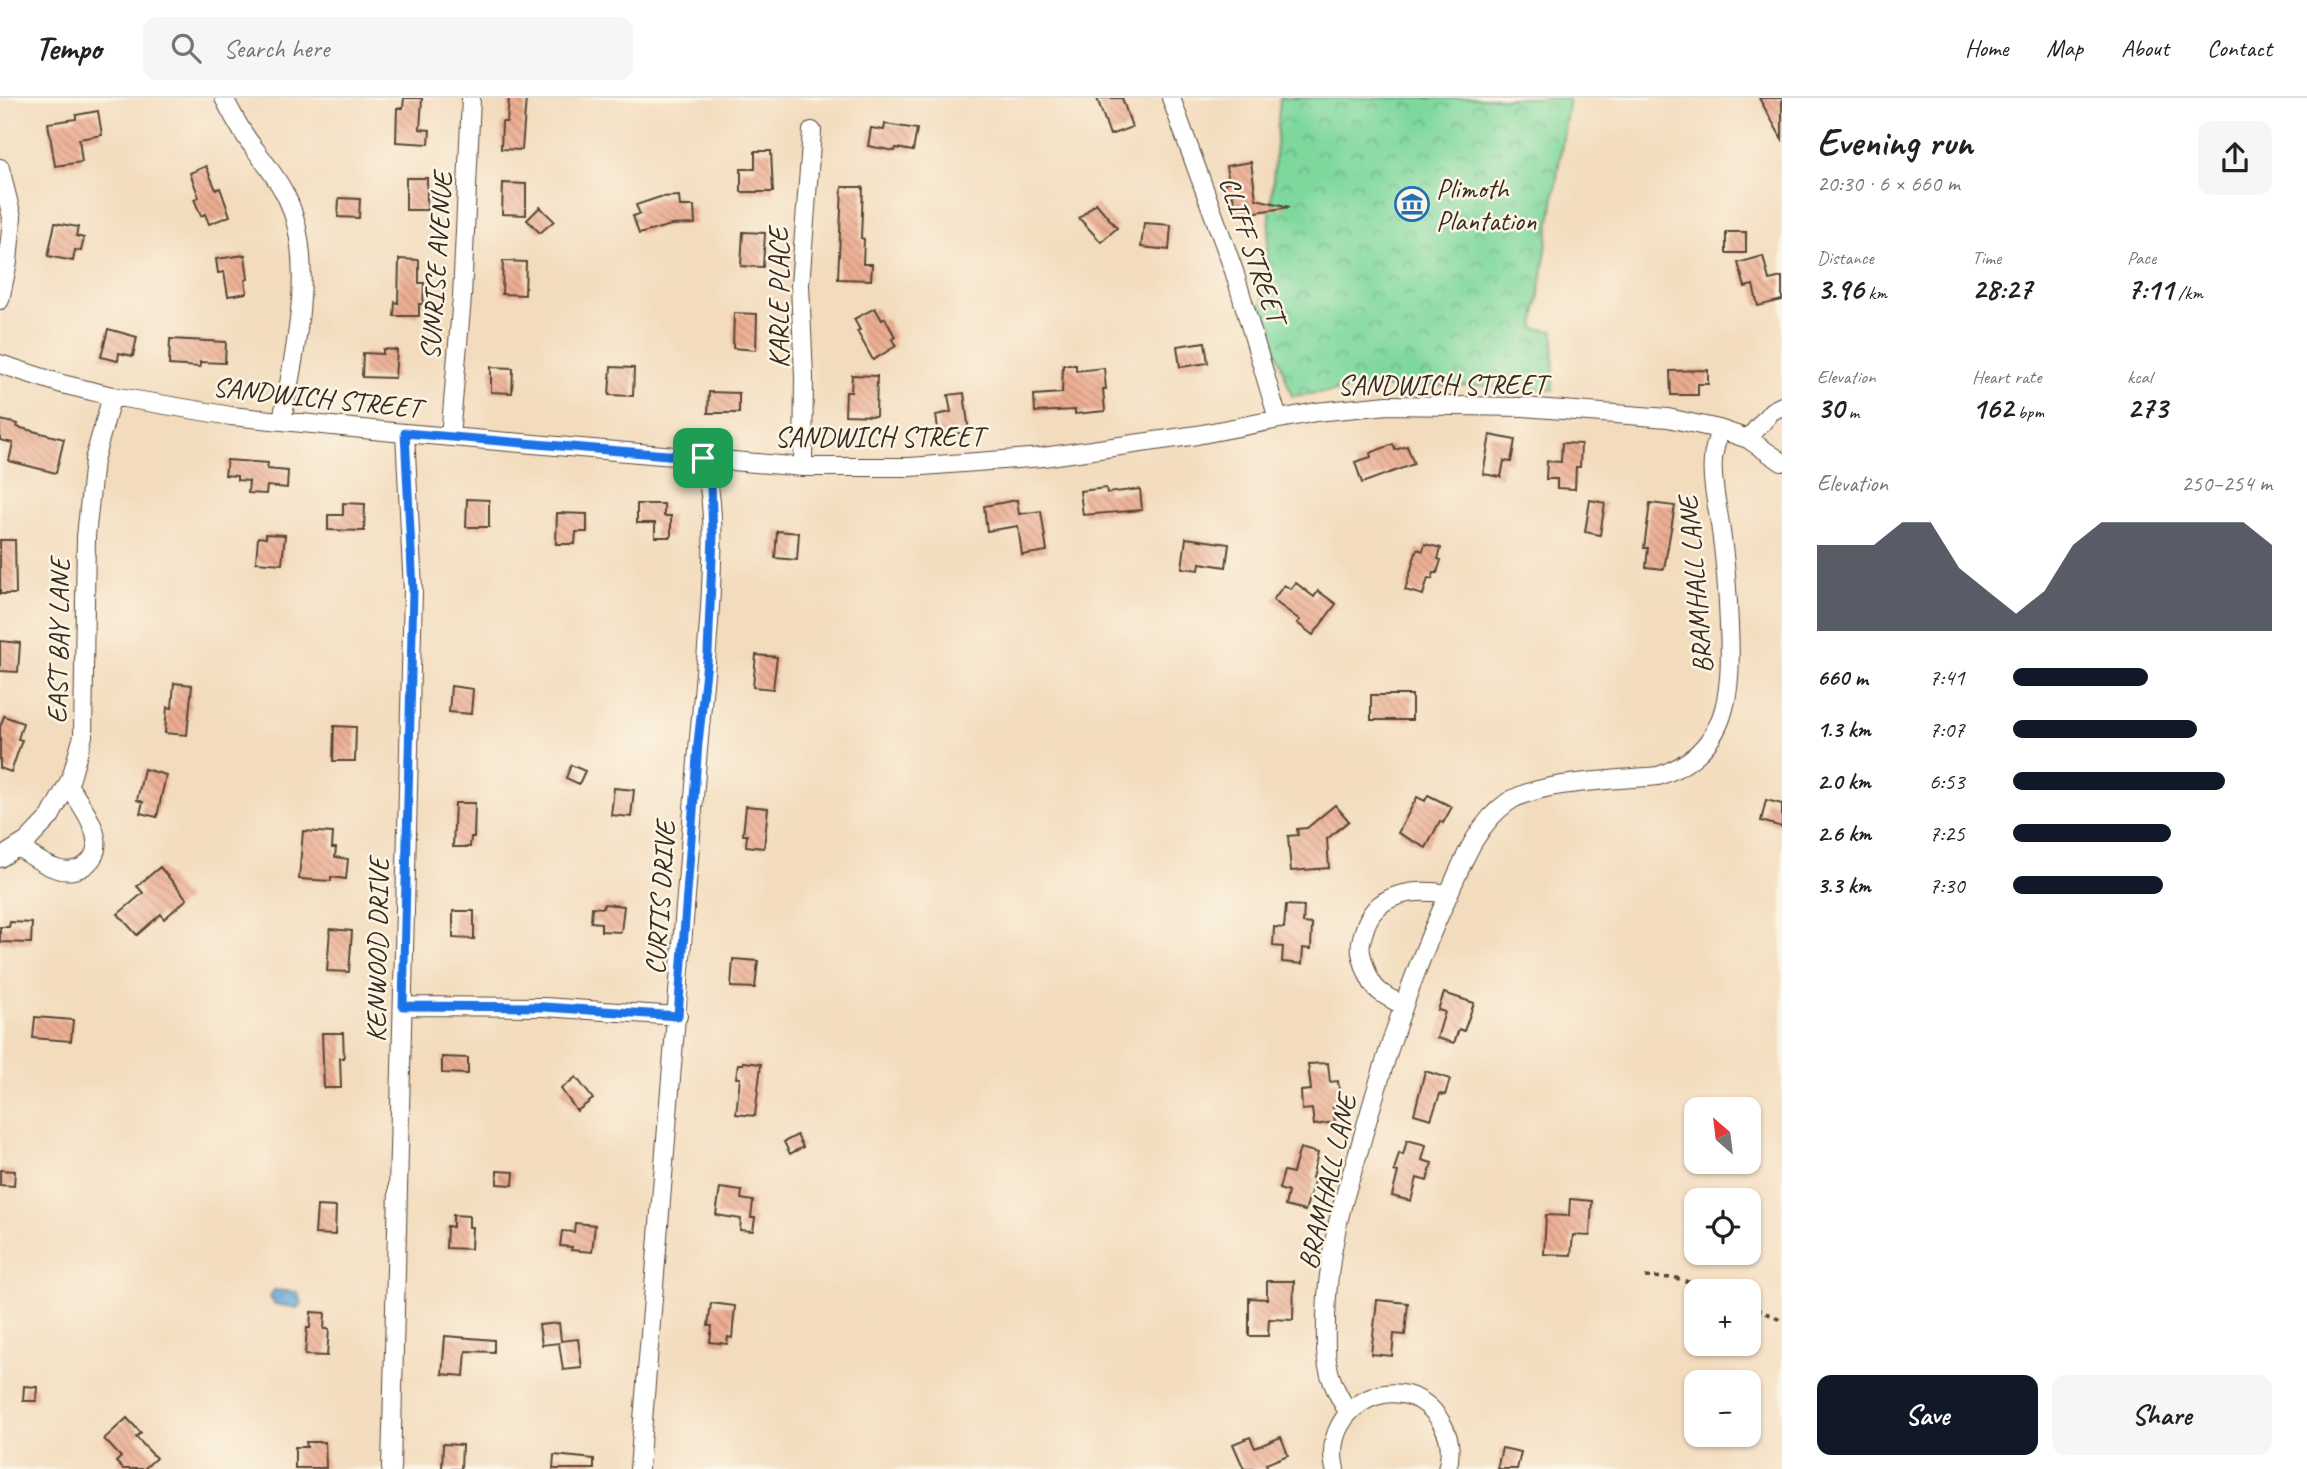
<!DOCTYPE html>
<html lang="en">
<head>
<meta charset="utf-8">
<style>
  body { margin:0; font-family:Caveat,sans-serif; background:#f6f6f6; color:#222; height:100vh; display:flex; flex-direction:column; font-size:26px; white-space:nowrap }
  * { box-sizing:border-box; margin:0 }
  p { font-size:23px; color:#767676 }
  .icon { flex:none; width:38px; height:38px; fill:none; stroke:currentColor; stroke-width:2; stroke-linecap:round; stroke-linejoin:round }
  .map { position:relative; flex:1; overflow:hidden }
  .panel { display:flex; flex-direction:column; background:#fff; width:525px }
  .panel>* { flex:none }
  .needle { width:46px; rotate:332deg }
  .tools { position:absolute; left:1684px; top:999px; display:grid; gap:14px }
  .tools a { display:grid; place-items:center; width:77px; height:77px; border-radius:14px; background:#fff; box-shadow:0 2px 5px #0004; font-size:35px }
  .pin { position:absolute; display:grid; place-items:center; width:60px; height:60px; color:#fff; margin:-30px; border-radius:14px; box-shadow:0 4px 10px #0006 }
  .round { display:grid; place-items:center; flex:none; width:74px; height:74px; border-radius:14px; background:#f6f6f6 }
  .headline { display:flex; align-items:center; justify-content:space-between; height:119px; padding:0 35px }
  h1 { font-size:38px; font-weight:600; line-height:52px }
  .metrics { display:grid; grid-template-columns:repeat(3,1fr); gap:10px; height:119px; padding:7px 35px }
  .metrics div { display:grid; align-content:center }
  .metrics b { font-size:30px; font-weight:600 }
  .metrics small { font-size:19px; font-weight:400 }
  .metrics p { font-size:19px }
  .chart { height:196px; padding:14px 35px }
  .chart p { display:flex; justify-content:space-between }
  .chart svg { width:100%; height:126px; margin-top:7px; fill:#111827; opacity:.7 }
  .action { display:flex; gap:14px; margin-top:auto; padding:14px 35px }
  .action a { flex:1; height:80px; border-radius:14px; background:#111827; color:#fff; font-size:28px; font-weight:600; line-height:80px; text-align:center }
  .action a+a { background:#f6f6f6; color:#222 }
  ul { padding:0 35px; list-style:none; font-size:23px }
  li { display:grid; grid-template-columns:112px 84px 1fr; align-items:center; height:52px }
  li i { height:18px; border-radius:9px; background:#111827 }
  header { display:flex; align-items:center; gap:42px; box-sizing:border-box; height:98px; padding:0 35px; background:#fff; border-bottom:2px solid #e0e0e0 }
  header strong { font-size:33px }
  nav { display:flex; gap:38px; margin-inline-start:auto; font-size:24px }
  .search { width:490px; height:63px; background:#f6f6f6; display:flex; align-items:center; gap:18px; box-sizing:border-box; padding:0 24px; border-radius:14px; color:#767676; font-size:26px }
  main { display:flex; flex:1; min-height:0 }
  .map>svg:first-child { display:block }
  .park { fill:url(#park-crowns); stroke:#5c815e; stroke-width:2 }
  .water { fill:url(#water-waves); stroke:#4e697b; stroke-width:2 }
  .building { fill:url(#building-back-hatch) }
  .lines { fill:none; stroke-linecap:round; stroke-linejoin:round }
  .minor-casing { stroke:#574536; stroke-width:20 }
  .path { stroke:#574536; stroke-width:3.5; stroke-dasharray:5 5; stroke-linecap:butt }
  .minor { stroke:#fff; stroke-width:18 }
  .route-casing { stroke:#fff; stroke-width:14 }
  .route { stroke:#1a73e8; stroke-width:9 }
  .labels { text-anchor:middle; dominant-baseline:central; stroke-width:5; stroke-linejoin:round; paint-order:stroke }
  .poi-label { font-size:28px; fill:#3b2a1e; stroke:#fcf5e5; text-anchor:start }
  .street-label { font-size:28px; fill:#3b2a1e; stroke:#fcf5e5 }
</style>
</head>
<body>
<header>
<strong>Tempo</strong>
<div class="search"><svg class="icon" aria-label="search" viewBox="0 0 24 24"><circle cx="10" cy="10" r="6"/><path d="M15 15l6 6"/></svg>Search here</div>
<nav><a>Home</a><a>Map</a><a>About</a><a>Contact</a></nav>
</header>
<main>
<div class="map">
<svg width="1782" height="1371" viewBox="0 0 1782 1371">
  <defs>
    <pattern id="park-crowns" width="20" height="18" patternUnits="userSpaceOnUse" patternTransform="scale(1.75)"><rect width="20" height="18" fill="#7ed89e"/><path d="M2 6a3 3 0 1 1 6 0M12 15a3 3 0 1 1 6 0" fill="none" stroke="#68af80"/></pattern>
    <pattern id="water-waves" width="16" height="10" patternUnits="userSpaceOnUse" patternTransform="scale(1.75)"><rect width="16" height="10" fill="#61a8d8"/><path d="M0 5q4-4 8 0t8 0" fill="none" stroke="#5189af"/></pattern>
    <pattern id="building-back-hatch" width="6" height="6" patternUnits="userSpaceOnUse" patternTransform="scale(1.75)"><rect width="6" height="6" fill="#edae93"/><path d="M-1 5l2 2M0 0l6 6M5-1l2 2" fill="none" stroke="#c18e77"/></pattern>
  </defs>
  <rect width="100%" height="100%" fill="#fcf5e5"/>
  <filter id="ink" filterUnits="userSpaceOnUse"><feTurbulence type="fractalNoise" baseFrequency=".0143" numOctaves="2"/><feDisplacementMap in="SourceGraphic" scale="14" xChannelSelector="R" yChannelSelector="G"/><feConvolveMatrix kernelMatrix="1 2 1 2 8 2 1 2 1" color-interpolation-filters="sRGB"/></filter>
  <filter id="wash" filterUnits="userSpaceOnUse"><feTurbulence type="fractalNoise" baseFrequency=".00686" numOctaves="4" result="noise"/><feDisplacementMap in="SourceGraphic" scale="28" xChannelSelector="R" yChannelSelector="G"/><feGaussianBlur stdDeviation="1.57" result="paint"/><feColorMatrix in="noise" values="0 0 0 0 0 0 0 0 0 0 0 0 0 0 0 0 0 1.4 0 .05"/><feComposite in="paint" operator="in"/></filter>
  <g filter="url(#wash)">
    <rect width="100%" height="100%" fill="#f3dcbd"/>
    <path class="park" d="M1280,0h289l-35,230 20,3 -1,59c-88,-8 -174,-6 -261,6l-30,-86z"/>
    <path class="water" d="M274,1192l23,2 5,11 -5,5 -23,-4 -4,-7z"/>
    <g id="blocks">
      <path class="building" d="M404,0h18l-2,31 10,1 -1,14 -33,-2 1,-34h6z
        M509,0h17l-4,52 -21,-1 1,-27h5z
        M1097,0h25l10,29 -22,8z
        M1759,0h23v41z
        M98,13l4,24 -23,4 3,23 -27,4 -7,-43 28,-4v-4z
        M885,26l32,5 -4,22 -17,-3 -1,3 -27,-5 3,-18 13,2z
        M755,53h16l2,41h-32v-23h14z
        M1251,64l5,37 34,8 -54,8 -3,-20 -6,2 -2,-15h4l-3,-16z
        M206,68l10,24 4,-2 10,28 -21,8 -4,-10 -4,2 -7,-17 5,-2 -9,-24z
        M406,80h21v32h-21z
        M503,85l23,1v31l-24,-1z
        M842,89h21l-2,51 3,1 -1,25h9l-1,16 -33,-1z
        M679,98l1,10h14l1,18 -24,1 -32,9 -6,-18 7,-2 -4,-9 24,-8z
        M339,100l21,1 -1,19 -21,-1z
        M1096,105l21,25 -16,14 -22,-24z
        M540,109l14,14 -14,12 -13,-13z
        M55,125l23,4 -2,9 8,2 -3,13 -6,-1 -2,11 -25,-5z
        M1144,125l27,2 -2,25 -28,-3z
        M743,134l22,1 -2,34 -22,-1z
        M1726,134h20v21h-20z
        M245,157l3,24 -3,1 2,13 -19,3 -4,-24 -6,1 -2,-14z
        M1763,158l6,24 13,-3v23l-24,6 -5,-21 -8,2 -7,-24z
        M399,161l20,1v23h5l-1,21h-4v12h-25l1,-14 3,1z
        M503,163l23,1 -1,33 -23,-1z
        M875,210l7,12 3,-2 10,19 -3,2 4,7 -23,14 -16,-29 3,-1 -6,-11z
        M734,215l23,1 -1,36 -23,-2z
        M108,231l29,8 -4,19 -14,-3 -1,8 -17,-4z
        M170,241l56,3 -1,21 -25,-1v5l-31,-2z
        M1205,244l3,21 -28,4 -3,-21z
        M383,251l14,1 -2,28 -33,-1 1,-24 20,1z
        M1063,267h13v6l28,-3 2,21h-3l2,22 -30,3v-4l-40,2 -1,-17 28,-2z
        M491,269l22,1 -1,25 -21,-1z
        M611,269l23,1 -1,28 -24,-1z
        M1708,272v14h-10v11h-27l-1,-24z
        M852,277l25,1 -1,40 -31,-1 1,-23h5z
        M709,294l30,1v20h-31z
        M964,295l5,39 -30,4 -3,-21 15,-3 -3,-17z
        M0,322l18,4 -1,3 47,12 -8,34 -47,-12 4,-18 -13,-3z
        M1490,337l25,5 -4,22 -7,-1 -3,16 -18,-3z
        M1562,345l19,1 -1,23h-4l-1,22 -18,-1v-9h-11l1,-18 14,1z
        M1393,346l2,6 12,-4 7,18 -52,19 -7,-21 16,-5 -1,-4z
        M227,362l41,3 -1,6 21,2 -1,17 -20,-2 -1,8 -18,-1 1,-12 -12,-1v-4l-12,-1z
        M1106,390l1,5 33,-4 2,21 -59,5 -3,-24z
        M467,401l22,1v27h-23z
        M1017,402l2,14 22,-3 6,40 -25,4 -4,-29 -31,5 -3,-25z
        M1590,402l15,3 -5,32 -15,-3z
        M343,405l22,1 -1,27 -36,-1v-15h15z
        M1650,405l25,3 -11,63 -18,-2 2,-19h-4z
        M637,406h27v12h7v21h-16v-14h-18z
        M557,415l30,1v18h-11l-1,12h-19z
        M777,433l22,2 -2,27 -22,-2z
        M266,436l19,1 -3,29 -26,-2 2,-25 8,1z
        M1186,440l43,6 -3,23 -26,-4 -1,7 -17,-2z
        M0,442h15l1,54h-16z
        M1425,446l16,4 -3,11 3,1 -4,13h-3l-2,6 -4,-1 -5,17 -18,-5 12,-41 6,2z
        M1296,485l18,14 4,-6 18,13 -23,31 -16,-12 3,-3 -27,-20 11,-15 7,4z
        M0,543l20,2 -2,29 -18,-1z
        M756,557l21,2 -4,32 -20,-2z
        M174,585l18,2 -5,50 -22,-2 2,-26 5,1z
        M451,588l22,3 -2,25 -22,-2z
        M1371,597h41v25h-41z
        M4,618l19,7 -5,16 4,1 -11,32 -11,-4v-41z
        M334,628l22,1 -1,34h-22z
        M571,667l14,6 -6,13 -13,-6z
        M144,671l22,6 -9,42 -17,-4 3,-11 -6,-2z
        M614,690l20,2 -3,27 -20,-2z
        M1428,697l24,12 -9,16 -3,-2 -14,27 -28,-15 19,-36 8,4z
        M1766,702l16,4v23l-21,-6z
        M455,705h20l-1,34h-3l-1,10h-17z
        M1335,707l14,16 -22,18 2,29 -38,3 -3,-35 10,-1 -1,-6 10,-1z
        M746,708l22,2 -4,40 -18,-2 1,-11h-4z
        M303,733l30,2 -1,15h4l-1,9 13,2 -2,20 -15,-2v4l-32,-2z
        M160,769l27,32 -23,20 -3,-5 -24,21 -19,-21 25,-21 -6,-7z
        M604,806l20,2 -3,26 -20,-1v-8l-10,-1 1,-15 11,1z
        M1286,807l18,1 -1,17 9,1 -1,25 -8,-1 -1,16 -20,-2 1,-15 -10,-1 1,-19 10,1z
        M453,813h21v28l-21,-1z
        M10,824l22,1 -1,20 -31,-1v-15h9z
        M330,831l22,2 -3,41 -22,-1z
        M733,861l25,2 -3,27 -24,-1z
        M1444,895l30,10 -10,28 -5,-2 -5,14 -17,-5 8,-26 -7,-2z
        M35,919l38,3 -2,21 -38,-3z
        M322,935h21l1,25h-4l1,30h-17z
        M442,959l26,1v16l-26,-1z
        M743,964l18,2 -6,52 -19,-2 4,-36h-4l2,-14h5z
        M1328,965l2,19 8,-1 3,25 -8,1 2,15 -21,3 -2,-16 -10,1 -1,-19 10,-1 -3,-26z
        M1425,973l25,8 -5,16 -5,-1 -9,25 -17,-5z
        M576,979l17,22 -16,12 -16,-22z
        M797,1037l6,12 -13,7 -6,-12z
        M1407,1042l19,5 -4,15 10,3 -5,18 -10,-3 -6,23 -19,-5 6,-24 -4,-1 5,-18 4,2z
        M1300,1050l18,5 -6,25h3l-10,33 -20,-5 3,-14 -9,-3 5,-18 9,2z
        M0,1072l15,1 -1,15 -14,-1z
        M497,1073l17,1 -1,13 -16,-1z
        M720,1090l22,3 -1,8 12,2 -2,17h4l-2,13 -13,-1 1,-11 -25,-4z
        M1570,1101l22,2 -2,35 -17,-1 -2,20 -27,-1 2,-39 23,1z
        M317,1108l19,1 -1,28 -20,-1z
        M453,1117l16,1v11h3l-1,22 -25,-1 1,-22 6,1z
        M575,1125l20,2 -3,27 -21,-2 1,-3 -12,-1 2,-15 12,1z
        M1267,1183h27l-1,39 -24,-1 -1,17h-19v-38l18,1z
        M1377,1202l31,3 -3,32 -11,-1 -2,22 -21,-2z
        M711,1205l24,3 -3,32 -4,-1 -1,7 -17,-2 2,-16h-4z
        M311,1214l14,1 -1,16h5l-2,27 -22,-1 2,-27h3z
        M559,1225l2,18 17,-2 4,29 -19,2 -4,-27 -17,2 -3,-20z
        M445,1238l49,4v12l-28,-1 -2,25 -22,-2z
        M24,1288l13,1 -1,14h-13z
        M127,1320l14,15 -5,4 20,21 -12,11h-21l-7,-7 5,-5 -17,-18z
        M1250,1339l5,11 26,-11 7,18 -22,9 2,5h-24l-11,-25z
        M306,1344h19l1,26h-31v-21h12z
        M443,1346l19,1 -1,24h-19z
        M1502,1350l19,4 -4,17h-20z
        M554,1357l40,4v10h-41z"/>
    </g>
  </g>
  <g filter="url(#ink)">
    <use href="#blocks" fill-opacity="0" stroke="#574536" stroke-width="2"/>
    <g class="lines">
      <g class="minor-casing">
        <path id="minor" d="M224,0c7,14 15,29 24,42 14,19 29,37 39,58 30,64 7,157 -5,223
          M1171,0l63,173 44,148
          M0,70l12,49 -4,45 -8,38
          M0,266l62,20 50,12 119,20 162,16 410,35h107l133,-10 154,-22 119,-23 72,-7 135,2 145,11 51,11 29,10 34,23
          M450,339l12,-140 9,-199
          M1748,341l24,-28 10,-5
          M803,369l1,-90 -4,-92 12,-154
          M18,749c13,8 25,18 39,22 10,3 22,2 31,-6 23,-21 -7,-58 -20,-78
          M0,760l27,-17 23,-24 21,-39 12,-42 3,-199 8,-77 18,-64
          M1402,907c-7,-4 -16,-8 -23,-14 -9,-7 -14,-23 -17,-34 -3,-10 -1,-16 2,-26 10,-39 51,-43 85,-37
          M403,908l141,1 134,9
          M1348,1314c-12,-20 -22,-39 -22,-64 -1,-38 2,-79 10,-116 5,-28 15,-55 23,-82 24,-86 50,-169 87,-250 15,-34 30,-76 62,-98 31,-21 111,-22 150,-26 72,-24 74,-85 71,-150 -1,-34 -4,-68 -9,-102 -3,-20 -9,-43 -7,-64 0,-10 5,-20 6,-31
          M391,1371l22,-879 -8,-157
          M639,1371c20,-232 39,-464 57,-696 5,-61 12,-122 15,-184 2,-45 4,-87 -8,-131
          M1335,1371c-16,-66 71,-106 106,-47 9,14 11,31 6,47"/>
      </g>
      <path class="path" d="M1645,1179l31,1 44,14
        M1748,1206l34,17"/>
      <use href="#minor" class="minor"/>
    </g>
  </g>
  <g class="lines" filter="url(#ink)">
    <g class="route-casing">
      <path id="route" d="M405,335l298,25 8,28 2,50 -5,117 -10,90 -20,273 -134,-9 -141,-1 10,-416z"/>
    </g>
    <use href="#route" class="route"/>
  </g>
  <defs>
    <g id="museum-ring" transform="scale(1.75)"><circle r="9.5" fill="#fcf5e5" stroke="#1f6fb2" stroke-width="1.5"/><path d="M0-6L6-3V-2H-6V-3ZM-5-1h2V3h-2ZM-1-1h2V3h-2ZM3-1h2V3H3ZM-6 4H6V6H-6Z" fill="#1f6fb2"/></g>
  </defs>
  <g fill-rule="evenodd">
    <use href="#museum-ring" x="1412" y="106"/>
  </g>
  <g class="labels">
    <g class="poi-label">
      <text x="1436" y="90">Plimoth<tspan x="1436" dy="32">Plantation</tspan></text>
    </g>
    <g class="street-label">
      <text transform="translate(1253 151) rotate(71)">CLIFF STREET</text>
      <text transform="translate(436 168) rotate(-86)">SUNRISE AVENUE</text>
      <text transform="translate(778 200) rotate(-90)">KARLE PLACE</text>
      <text x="1442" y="286">SANDWICH STREET</text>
      <text transform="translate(317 299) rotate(6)">SANDWICH STREET</text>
      <text x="879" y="338">SANDWICH STREET</text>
      <text transform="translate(1695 487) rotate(-95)">BRAMHALL LANE</text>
      <text transform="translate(58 543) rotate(-89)">EAST BAY LANE</text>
      <text transform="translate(660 800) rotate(-86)">CURTIS DRIVE</text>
      <text transform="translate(377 852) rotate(-89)">KENWOOD DRIVE</text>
      <text transform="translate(1327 1084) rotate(-77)">BRAMHALL LANE</text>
    </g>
  </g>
</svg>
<div class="tools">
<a><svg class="needle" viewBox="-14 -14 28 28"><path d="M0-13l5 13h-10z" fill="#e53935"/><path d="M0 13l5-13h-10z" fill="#767676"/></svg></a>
<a><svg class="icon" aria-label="locate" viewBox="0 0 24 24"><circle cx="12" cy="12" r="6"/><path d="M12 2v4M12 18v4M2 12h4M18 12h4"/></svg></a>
<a>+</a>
<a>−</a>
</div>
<div class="pin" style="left:703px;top:360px;background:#1e9e55"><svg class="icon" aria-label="arrive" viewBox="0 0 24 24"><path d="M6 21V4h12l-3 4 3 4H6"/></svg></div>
</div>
<section class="panel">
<div class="headline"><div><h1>Evening run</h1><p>20:30 · 6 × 660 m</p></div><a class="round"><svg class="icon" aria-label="share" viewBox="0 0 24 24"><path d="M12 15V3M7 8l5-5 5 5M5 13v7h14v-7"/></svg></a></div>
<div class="metrics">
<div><p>Distance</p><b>3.96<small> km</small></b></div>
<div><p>Time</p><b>28:27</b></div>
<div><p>Pace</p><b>7:11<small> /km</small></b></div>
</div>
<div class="metrics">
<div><p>Elevation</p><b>30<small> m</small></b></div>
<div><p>Heart rate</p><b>162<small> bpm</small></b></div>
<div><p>kcal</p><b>273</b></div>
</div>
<div class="chart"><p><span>Elevation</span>250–254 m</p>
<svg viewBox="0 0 160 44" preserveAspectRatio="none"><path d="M0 44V14L10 14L20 14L30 6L40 6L50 22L60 30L70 38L80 30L90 14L100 6L110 6L120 6L130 6L140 6L150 6L160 14V44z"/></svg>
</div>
<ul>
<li><b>660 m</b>7:41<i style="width:52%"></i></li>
<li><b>1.3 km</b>7:07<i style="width:71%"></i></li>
<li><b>2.0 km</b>6:53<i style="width:82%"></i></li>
<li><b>2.6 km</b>7:25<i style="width:61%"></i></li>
<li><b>3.3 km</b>7:30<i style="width:58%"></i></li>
</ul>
<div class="action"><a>Save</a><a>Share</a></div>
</section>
</main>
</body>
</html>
